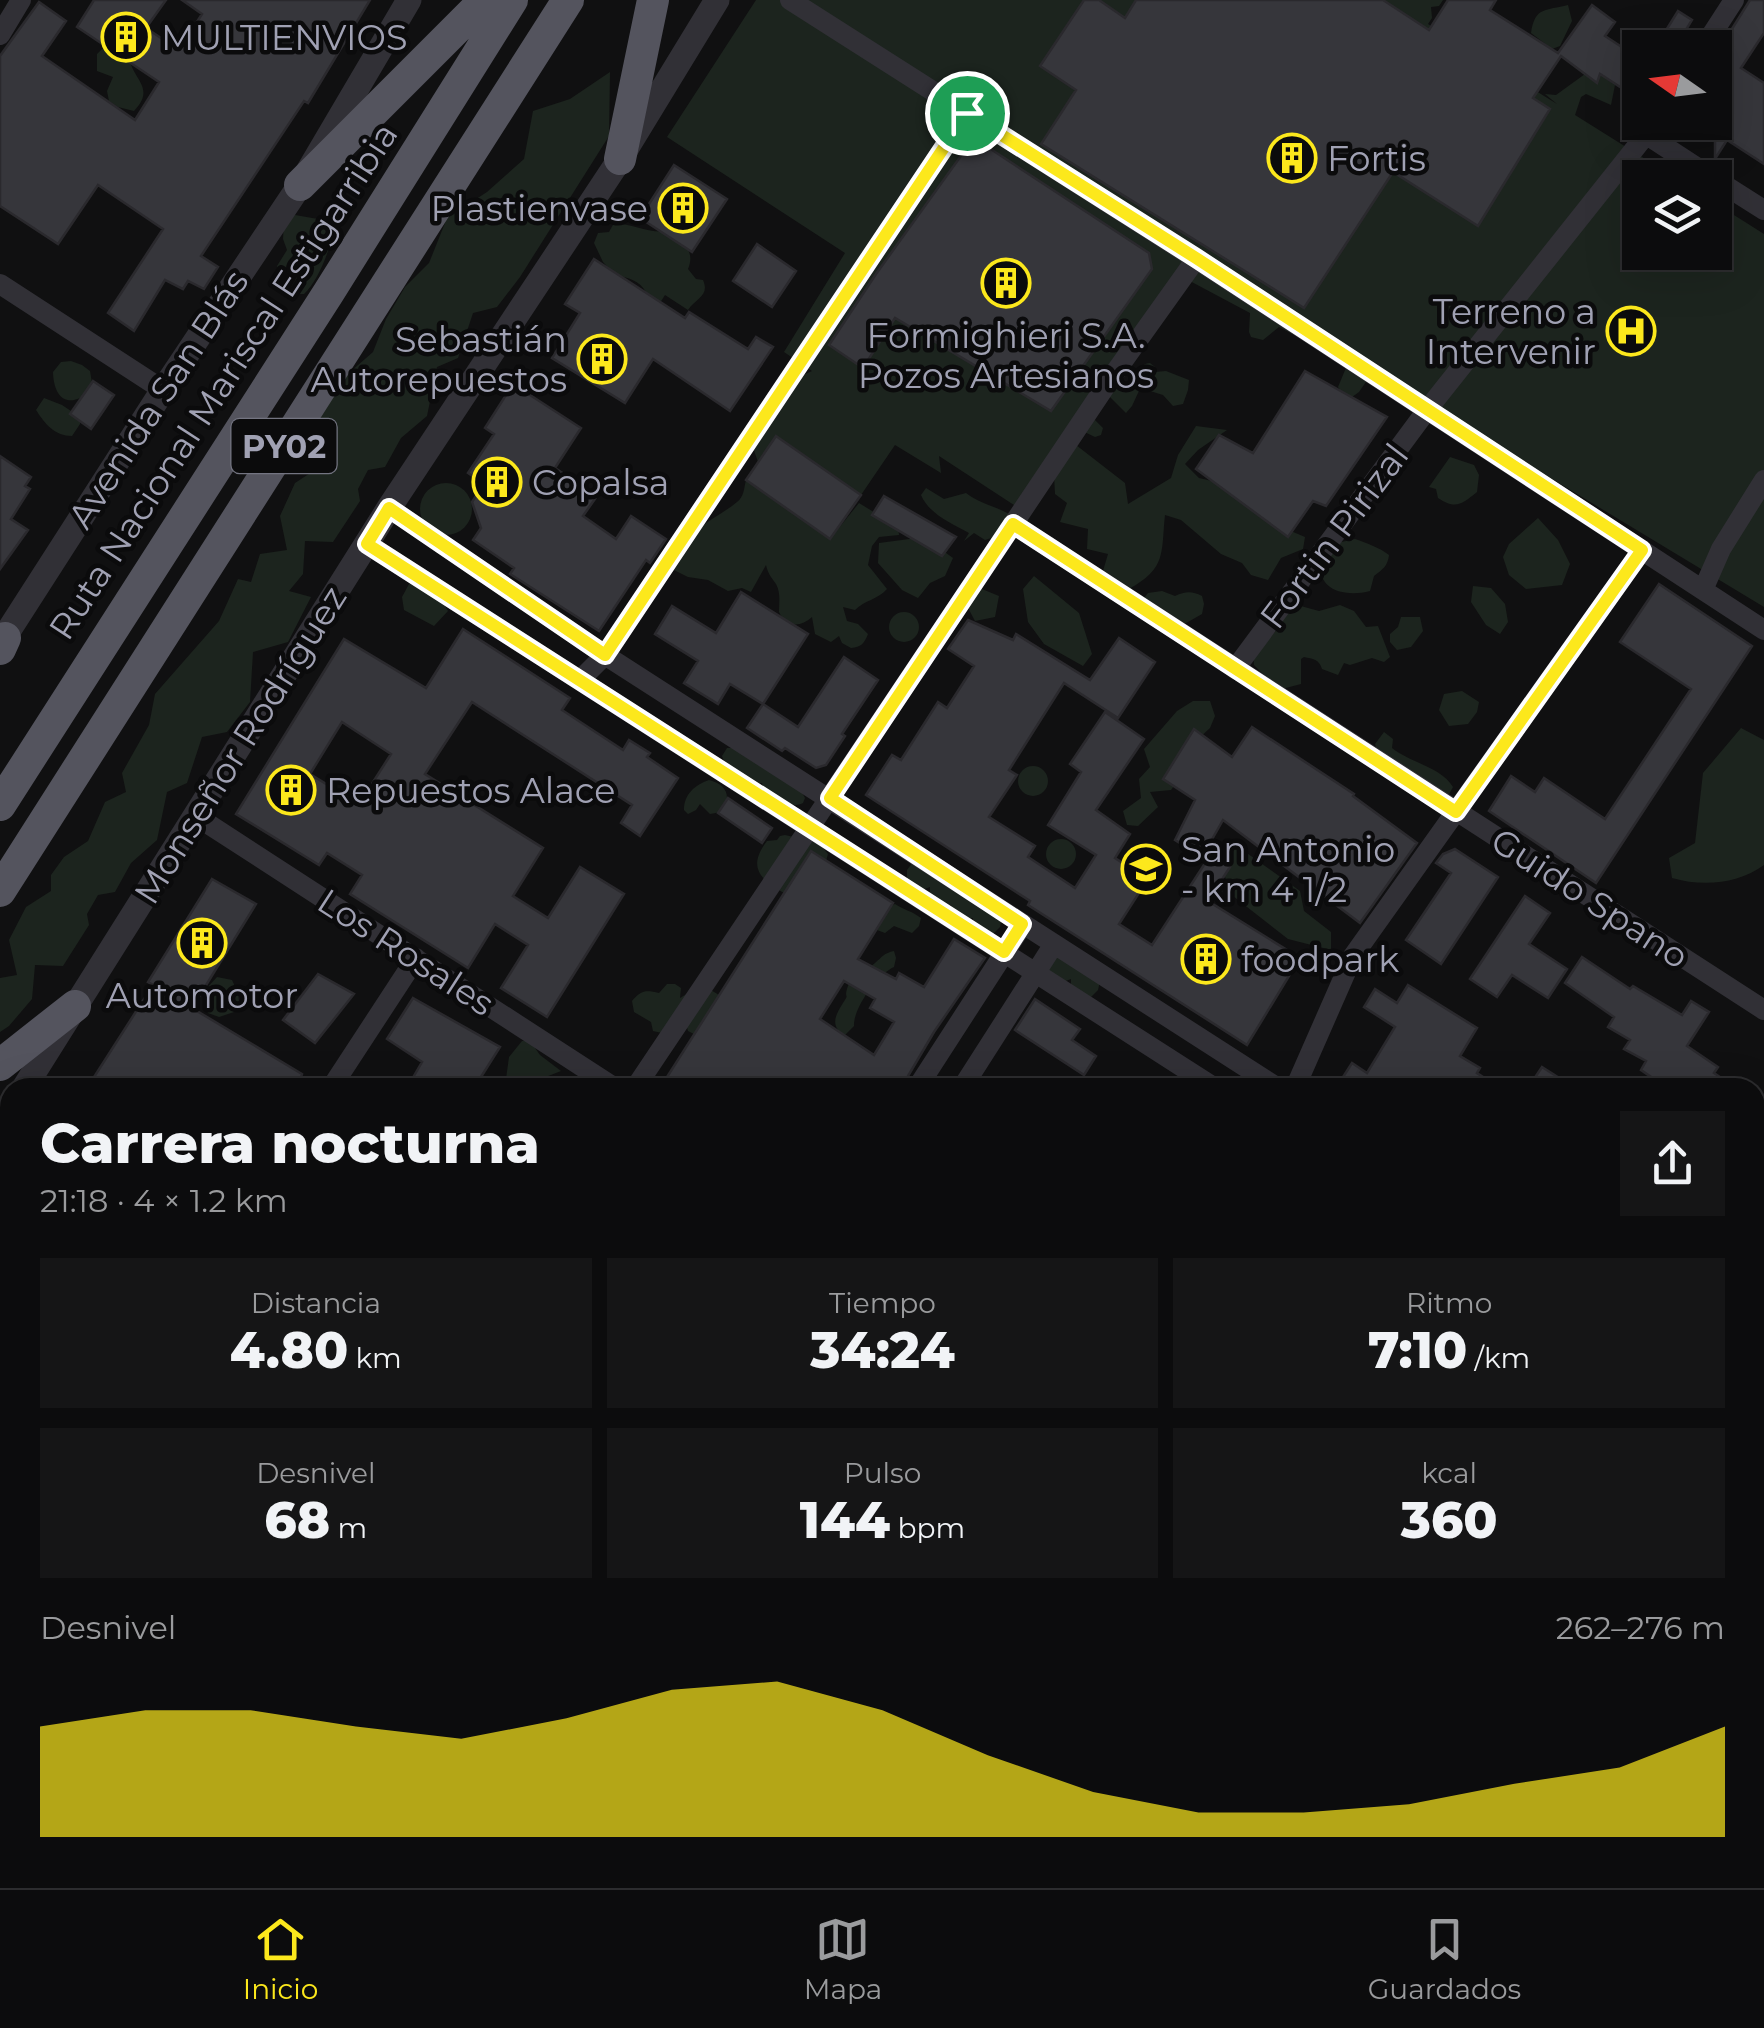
<!DOCTYPE html>
<html lang="es">
<head>
<meta charset="utf-8">
<style>
  body { margin:0; font-family:Montserrat,sans-serif; background:#151516; color:#f1f3f6; height:100vh; display:flex; flex-direction:column; font-size:38px; white-space:nowrap }
  * { box-sizing:border-box; margin:0 }
  p { font-size:32px; color:#9a9b9d }
  .icon { flex:none; width:55px; height:55px; fill:none; stroke:currentColor; stroke-width:2; stroke-linecap:round; stroke-linejoin:round }
  .map { position:relative; flex:1; overflow:hidden }
  .drawer { position:absolute; left:0px; top:1078px; width:1765px; height:812px; display:flex; flex-direction:column; background:#0c0c0d; border-radius:30px 30px 0 0; box-shadow:0 10px 40px #0002,0 0 0 2px #2c2c2e }
  .drawer>* { flex:none }
  .needle { width:65px; rotate:284deg }
  .tools { position:absolute; left:1622px; top:30px; display:grid; gap:20px }
  .tools a { display:grid; place-items:center; width:110px; height:110px; border-radius:0px; background:#0c0c0d; box-shadow:0 10px 40px #0002,0 0 0 2px #2c2c2e; font-size:50px }
  .pin { position:absolute; display:grid; place-items:center; width:85px; height:85px; color:#fff; margin:-42px; border:5px solid #fff; border-radius:50%; box-shadow:0 2px 10px #0007 }
  .round { display:grid; place-items:center; flex:none; width:105px; height:105px; border-radius:0px; background:#151516 }
  .head { display:flex; align-items:center; justify-content:space-between; height:170px; padding:0 40px }
  h1 { font-size:55px; font-weight:800; line-height:75px }
  .metrics { display:grid; grid-template-columns:repeat(3,1fr); gap:15px; height:170px; padding:10px 40px }
  .metrics div { display:grid; align-content:center; border-radius:0px; background:#151516; text-align:center }
  .metrics b { font-size:50px; font-weight:800 }
  .metrics small { font-size:28px; font-weight:400 }
  .metrics p { font-size:28px }
  .chart { height:280px; padding:20px 40px }
  .chart p { display:flex; justify-content:space-between }
  .chart svg { width:100%; height:180px; margin-top:10px; fill:#fce81c; opacity:.7 }
  .dock { display:flex; justify-content:space-around; align-items:center; height:140px; border-top:2px solid #2c2c2e; background:#0c0c0d; font-size:28px; color:#9a9b9d }
  .dock a { display:grid; justify-items:center; gap:5px }
  .dock .on { color:#fce81c }
  .map>svg:first-child { display:block }
  .green { fill:#1c241e }
  .building { fill:#36363b; stroke:#2a292d; stroke-width:2.5; fill-rule:evenodd }
  .lines { fill:none; stroke-linecap:round; stroke-linejoin:round }
  .minor { stroke:#313036; stroke-width:20 }
  .tertiary { stroke:#313036; stroke-width:25 }
  .trunk { stroke:#54545e; stroke-width:32 }
  .route-casing { stroke:#fff; stroke-width:20 }
  .route { stroke:#fce81c; stroke-width:12 }
  .labels { text-anchor:middle; dominant-baseline:central; stroke-width:9; stroke-linejoin:round; paint-order:stroke }
  .shield { fill:#0b0b0c; stroke:#737481; stroke-width:2.5 }
  .shield-label { font-size:32px; font-weight:bold; fill:#a0a1b3 }
  .poi-label { font-size:35px; fill:#a0a1b3; stroke:#0b0b0c; text-anchor:start }
  .street-label { font-size:35px; fill:#a0a1b3; stroke:#0b0b0c }
</style>
</head>
<body>
<div class="map">
<svg width="1764" height="1888" viewBox="0 0 1764 1888">
  <rect width="100%" height="100%" fill="#101011"/>
  <path class="green" d="M756,0h687l-4,6 -8,1 1,11 -4,6 129,80 -12,-10 11,1 29,-21 12,8 3,-8 15,11 -4,20 -25,-11 -5,3 -6,18 99,62 -34,1v74h75v-49l49,31v373l-326,-197 -68,-34 -11,16 -7,5 -8,-1 -6,-9 10,-24 -69,-36 -16,13 -12,-3 -2,-5 1,-19 -62,-33 -74,99 17,5c6,-9 7,-20 19,-21l5,4 -11,13 -12,26 -6,7 -21,-21 -17,21 15,15 -2,7 -6,2 -19,-9 -59,79 -78,-51 2,17 -46,-28 -34,50 -84,-59 -19,26 -8,-23 51,-63 11,-5 -28,-19 61,-99 -178,-116z
    M1568,5l4,16 -12,25 -8,3 -21,-16c4,-27 15,-22 37,-28z
    M112,46l17,10c2,23 28,31 5,55l-16,-4 -9,-6 -2,-10 6,-14 -16,-6v-17l5,-5z
    M610,72l-1,64 -89,141 -23,30 -24,6 -15,45 -21,9 -10,49 -26,22 -16,29 -17,3 -10,19 2,12 -27,41 -28,-1 -2,33 -14,17 22,6 -23,45 -35,10 -3,50 -23,30 -25,5 -15,46 -20,9 -10,48 -26,23 -16,29 -17,3 -11,19 2,11 -26,41 -28,-1 -3,34 -23,27 -9,6v-54l17,-3 -8,-35 17,-33 25,-16v-16l13,-18 24,-16 17,-39 21,-10 -4,-19 27,-48 6,-31 64,-73 19,-42 13,3 9,-28 27,-4 -7,-34 15,-33 26,-17 -3,-56 24,-31 31,-27 13,-33 19,-32 24,-24 18,-45 40,-26 37,-33 9,-48 37,-12z
    M295,215l23,4 15,14c-4,19 -15,48 -29,61h-10l-11,-11 -6,-17 10,-16 -4,-11 1,-17z
    M614,223c19,1 35,11 54,8 14,12 28,18 20,38l8,10 7,1c7,16 -7,18 -15,30l-23,-15 -12,19 -10,-13 3,-9c-7,-12 -17,-14 -31,-17l-12,-13 -9,-19 4,-10 11,-1z
    M71,361l11,4 8,6 3,18c-22,20 -39,13 -40,-17l8,-10z
    M1166,371l23,9 -1,10 -5,14 -10,2 -10,-11 -13,-4 -2,-9 7,-10z
    M44,398l18,7 18,12v7l-8,12c-17,0 -27,-12 -36,-26z
    M1196,426l31,4 -29,20 -13,14 14,14 26,6 54,42 26,11 -2,12 -22,9 -13,22 -17,-5 -9,-12 -21,-9 -40,-34 -16,-5c-4,38 2,53 -36,74l-29,-8 8,-27 -21,-5 1,-20 -28,-7 7,-19 -12,-9 -1,-19 22,-30 49,38 3,21 43,-26 7,-23z
    M1450,457l24,8 5,10 -2,17c-15,12 -21,18 -39,6l-2,-9 -7,-2z
    M746,480l84,59 29,-36 39,24 1,8 -20,2 -7,9 -4,19 19,24c-10,11 -22,11 -32,21l-12,-3 4,14 11,3 10,10c-4,10 -7,13 -17,14l-9,-5 -3,-7 -8,6 -16,-8 -3,-17c-12,11 -26,10 -33,-5 0,-9 2,-19 -3,-28 -5,-7 -8,-10 -10,-19l-15,27 -9,-4 -14,3 -20,-11 -20,-3 -24,-12c11,-12 22,-25 34,-36 12,-10 27,-17 39,-27 7,-5 7,-14 9,-22z
    M420 509a26 26 0 1 1 52 0a26 26 0 1 1-52 0Z
    M926,488l18,11 22,-6c12,10 29,13 43,21l-9,21 -15,5 -11,-7 -10,8 5,-8c-18,-10 -40,-19 -48,-38z
    M1538,518l20,22 12,24 -8,21 -36,4 -17,-14 -6,-18 6,-13z
    M917,538l25,12 11,8 -8,18 -15,7 -12,15 -16,-8 -24,-27 1,-20z
    M1355,539c12,4 25,9 34,16 -1,11 -7,15 -15,21l-4,15c-23,6 -54,1 -49,-30 1,-6 5,-11 7,-16z
    M1034,576l45,37 13,41 -9,12 -39,-22 -16,-22 -5,-33z
    M409,584c16,-1 32,13 39,27l-14,15 -30,-16 -2,-13z
    M972,585l27,11 -4,21 -20,4 -8,-15z
    M1473,586l18,2 14,16 3,18 -8,12 -14,-9 -15,-23z
    M1162,591l13,5c11,-5 17,-5 27,0l2,8 -2,10 -35,20c-20,-8 -18,-16 -23,-36l4,-5z
    M1297,605l22,6 21,-6 14,6 12,16 12,-1 12,31 -6,5 -12,-4 -22,7 -6,-2 -6,12 -16,-6c-3,-10 -9,-10 -18,-12l-3,2v25l-23,6 -24,-25 -1,-13 24,-22 8,-19z
    M889 627a15 15 0 1 1 30 0a15 15 0 1 1-30 0Z
    M1401,617h19l3,14 -12,16 -14,3 -7,-8v-8l8,-7z
    M1462,691l17,11 -2,10 -9,12 -19,2 -10,-16 5,-16z
    M1193,701h17l5,15 -5,12 -29,27 2,19 -12,16 -21,2 8,15 -20,19 -11,-1 -4,-14 18,-13 -2,-19 11,-12 -6,-18 33,-38z
    M1741,728l23,12v125c-26,19 -61,22 -92,13l-3,-20 26,-15 8,-70z
    M1384,732l9,7 -1,9c19,15 49,19 61,39l-7,13 -65,-37 -6,-19z
    M727,748h12l61,41 5,9 -2,5c-15,7 -28,-6 -40,-14l-1,-6 -13,1 -24,-20 -3,-8z
    M1018 781a15 15 0 1 1 30 0a15 15 0 1 1-30 0Z
    M709,780c17,4 24,17 12,32l-11,2 -10,-10 -4,6 -8,4 -4,-4c0,-16 11,-25 25,-30z
    M785,835l34,8 9,11 -2,7 -16,-10 -26,42c-24,-14 -37,-26 -17,-52l10,-1 3,-4z
    M1046 854a15 15 0 1 1 30 0a15 15 0 1 1-30 0Z
    M1219,846h18l63,45 4,20 27,21v18l-43,-11 -55,-43 -15,-36z
    M913,862l89,55 -2,10 -7,7 -20,-10v-6l-6,1 -13,-6 -3,-8 -6,1 -15,-10v-9l-8,3 -15,-11v-9z
    M895,904c9,6 17,7 26,14l-2,8 -7,7 -18,-7 -9,7 -8,-3 14,-24z
    M894,951l2,7 -2,9c-16,7 -41,41 -40,59l-10,10c-14,-11 -9,-20 -1,-33 7,-10 1,-4 4,-14 5,-17 17,-16 28,-26 7,-6 9,-10 19,-12z
    M1055,954l45,27 -2,9 -7,7 -20,-10v-8l-8,3 -15,-11z
    M217,977l15,3 6,13 2,17 -21,7 -11,-4 -5,-11 3,-13z
    M667,984h8l6,4 -1,10 13,-8 13,-3 13,8 -25,39 -6,-3 -4,-13 -22,15 -9,-2 -2,-9 -17,-10 -2,-11c9,-11 14,-11 27,-8z
    M522,1041h8l10,14 21,16 -28,11 -10,-6 -17,3 3,-22z
    M0,1460l10,6v414h57l15,8h-82z
    M140,1880h192l3,2 -8,6h-180z"/>
  <path class="building" d="M94,0h72l-20,28 33,22 23,-36 -20,-14h188l-62,103 -4,-2 -103,155 17,11 -14,22 -16,-8 -5,8 -18,-9 -31,51 -26,-18 55,-84 -65,-44 -40,59 -58,-38v-150l39,-54 27,19 -24,35 93,64 24,-38 -82,-55z
    M1084,0h15l26,18 11,-18h247l46,30 19,-30h48l-6,10 68,43 34,-48 23,17 -10,14 35,23v41l-40,-26 -3,9 -36,-27 -28,42 17,11 -72,117 -85,-54 -89,136 -263,-164 35,-54 -36,-24z
    M1750,0h14v33l-23,35 23,15v81l-37,-24 -12,19v-83l17,-28h-12z
    M1678,11l14,9 -17,28h-20z
    M980,142l169,111 3,16 -101,142 -156,-93 -32,50 -34,-23 47,-71 92,-128z
    M674,165l53,34 -35,53 -52,-34z
    M757,244l39,27 -24,36 -39,-26z
    M594,259l91,59 4,-6 59,37 8,-12 17,10 -43,64 -77,-52 -28,44 -73,-45 28,-45 -15,-9z
    M1305,371l82,46 -61,89 -13,-5 -25,36 -92,-68 23,-34 34,18z
    M93,381l21,14 -23,34 -21,-15z
    M513,384l68,44 -26,40 42,28 -14,20 33,23 15,-23 35,23 -16,24 -4,-3 -47,71 -89,-57 4,-6 -41,-28 8,-12 -9,-26 12,-18 -16,-11 26,-39 -9,-6z
    M776,436l85,59 -31,44 -84,-59z
    M0,456l31,21 -6,9 5,3 -19,30 17,11 -28,39z
    M884,496l72,41 -14,19 -70,-41z
    M1659,584l93,62 -156,237 -107,-72 22,-35 24,16 9,-14 61,41 86,-130 -71,-47z
    M741,592l67,42 -45,70 -33,-20 -12,20 -34,-21 14,-22 -43,-27 17,-28 44,27z
    M968,620l45,20 3,-6 74,46 29,-42 36,24 -37,56 -54,-35 -55,87 8,5 -28,42 46,29 -7,11 47,31 21,-33 -48,-30 33,-53 -11,-8 35,-52 39,27 -48,71 34,24 -15,24 33,21 -29,45 33,21 59,-91 19,13 -22,34 92,57 -53,87 -219,-140 2,-4 -164,-106 26,-40 9,5 37,-58 9,6 27,-42 -26,-17z
    M463,629l107,69 -8,12 61,40 6,-10 21,13 -3,4 31,21 -38,58 -19,-13 11,-18 -160,-103 -47,72 118,74 -30,48 35,22 32,-51 44,27 -77,123 -46,-29 27,-43 -33,-21 -27,44 -118,-74 12,-19 -35,-22 -8,12 -83,-51 108,-175 82,49zM342,722l49,32 -32,50 -49,-30z
    M844,657l34,23 -36,54 3,2 -19,29 -10,3 -31,-20 -3,3 -35,-23 16,-24 35,23z
    M1252,727l102,67 -1,2 64,47 -57,80 -137,-103 -21,37 -27,-17 20,-40 -32,-21 31,-50 38,28z
    M728,798l44,30 -10,15 -44,-30z
    M1455,849l43,28 -57,87 -35,-24 45,-67 -15,-10 7,-9z
    M811,851l82,52 -35,56 38,20 3,-6 25,14 30,-48 31,19 -51,74 -26,44 -5,12h-111l-12,-8 -5,8h-115zM844,981l31,18 -5,9 24,14 -20,33 -54,-36z
    M212,879l44,25 -64,104 110,66 -4,14h-211l66,-103 -5,-3z
    M1525,896l25,17 -21,31 38,25 -19,29 -36,-23 -15,22 -27,-18z
    M1582,957l48,32 3,-3 49,29 9,-14 18,11 -22,34 31,21 -4,6 22,15h-55l-14,-9 -4,6 -22,-15 5,-9 -22,-12 6,-9 -22,-13 6,-10 -49,-34z
    M318,974l36,20 -39,49 -32,-23z
    M1408,985l69,43 -17,28 20,12 -3,5 23,15h-164l16,-25 15,10 28,-46 -31,-20 11,-18 22,14z
    M413,998l87,49 -19,30 16,11h-90l15,-26 -35,-23z
    M1035,999l45,30 -8,11 24,16 -12,19 -69,-45z
    M1542,1067l33,21h-47z"/>
  <g class="lines">
    <path class="minor" d="M790,0l406,259 568,371
      M0,35l21,-35
      M1703,48l31,-48
      M1647,135l66,43
      M1715,179l49,31
      M0,284l163,106
      M389,508l219,149 670,431
      M1013,524l751,486
      M367,544l848,544
      M1703,590l18,-41 43,-69
      M1235,669l192,-259 229,-288
      M580,680l25,-25 362,-542
      M196,816l419,272
      M331,1088l85,-130
      M635,1088l476,-710 85,-119
      M917,1088l106,-164
      M962,1088l92,-144
      M1295,1088l58,-132 289,-406
      M1755,1390l9,6
      M1755,1440l9,6
      M1755,1483l9,-13
      M1755,1827l9,6
      M398,1888l5,-8
      M446,1888l5,-8
      M1157,1888l5,-8
      M1429,1888l5,-8
      M1482,1888l6,-8"/>
    <path class="tertiary" d="M0,644l163,-254 137,-205 109,-185
      M24,1088l365,-580 231,-349 97,-159
      M0,1125l10,-16
      M0,1446l10,6
      M674,1880l13,8"/>
    <path class="trunk" d="M620,159l33,-159
      M300,185l185,-185
      M0,649l5,-11
      M0,805l329,-513 183,-292
      M0,891l568,-891
      M0,1065l75,-59"/>
  </g>
  <g class="lines">
    <g class="route-casing">
      <path id="route" d="M967,113l229,145 446,292 -186,262 -443,-288 -183,274 192,126 -18,28 -637,-408 22,-36 216,147z"/>
    </g>
    <use href="#route" class="route"/>
  </g>
  <defs>
    <g id="building-ring" transform="scale(2.5)"><circle r="9.5" fill="#0b0b0c" stroke="#fce81c" stroke-width="1.5"/><path d="M-4-6H4V6H1V3H-1V6H-4ZM-2.5-4.3h1.7v1.8h-1.7ZM.8-4.3h1.7v1.8H.8ZM-2.5-1h1.7V.8h-1.7ZM.8-1h1.7V.8H.8Z" fill="#fce81c"/></g>
    <g id="hospital-ring" transform="scale(2.5)"><circle r="9.5" fill="#0b0b0c" stroke="#fce81c" stroke-width="1.5"/><path d="M-5-5h3v3.5h4V-5h3V5h-3V1.5h-4V5h-3Z" fill="#fce81c"/></g>
    <g id="school-ring" transform="scale(2.5)"><circle r="9.5" fill="#0b0b0c" stroke="#fce81c" stroke-width="1.5"/><path d="M0-5L7-2L0 1L-7-2ZM-4 1L0 2.5L4 1V4Q0 6-4 4Z" fill="#fce81c"/></g>
  </defs>
  <g fill-rule="evenodd">
    <use href="#building-ring" x="126" y="37"/>
    <use href="#building-ring" x="1292" y="158"/>
    <use href="#building-ring" x="683" y="208"/>
    <use href="#building-ring" x="1006" y="283"/>
    <use href="#hospital-ring" x="1631" y="331"/>
    <use href="#building-ring" x="602" y="359"/>
    <use href="#building-ring" x="497" y="482"/>
    <use href="#building-ring" x="291" y="790"/>
    <use href="#school-ring" x="1146" y="869"/>
    <use href="#building-ring" x="202" y="943"/>
    <use href="#building-ring" x="1206" y="959"/>
  </g>
  <g class="labels">
    <rect class="shield" x="231.5" y="419" width="105" height="54" rx="8"/>
    <g class="shield-label">
      <text x="284" y="446">PY02</text>
    </g>
    <g class="poi-label">
      <text x="161" y="37">MULTIENVIOS</text>
      <text x="1327" y="158">Fortis</text>
      <text x="648" y="208" text-anchor="end">Plastienvase</text>
      <text x="1596" y="311" text-anchor="end">Terreno a<tspan x="1596" dy="40">Intervenir</tspan></text>
      <text x="1006" y="335" text-anchor="middle">Formighieri S.A.<tspan x="1006" dy="40">Pozos Artesianos</tspan></text>
      <text x="567" y="339" text-anchor="end">Sebastián<tspan x="567" dy="40">Autorepuestos</tspan></text>
      <text x="532" y="482">Copalsa</text>
      <text x="326" y="790">Repuestos Alace</text>
      <text x="1181" y="849">San Antonio<tspan x="1181" dy="40">- km 4 1/2</tspan></text>
      <text x="1241" y="959">foodpark</text>
      <text x="202" y="995" text-anchor="middle">Automotor</text>
    </g>
    <g class="street-label">
      <text transform="translate(223 381) rotate(-57)">Ruta Nacional Mariscal Estigarribia</text>
      <text transform="translate(158 399) rotate(-57)">Avenida San Blás</text>
      <text transform="translate(1334 536) rotate(-53)">Fortin Pirizal</text>
      <text transform="translate(240 745) rotate(-58)">Monseñor Rodríguez</text>
      <text transform="translate(1590 898) rotate(33)">Guido Spano</text>
      <text transform="translate(406 952) rotate(33)">Los Rosales</text>
    </g>
  </g>
</svg>
<div class="tools">
<a><svg class="needle" viewBox="-14 -14 28 28"><path d="M0-13l5 13h-10z" fill="#e53935"/><path d="M0 13l5-13h-10z" fill="#9a9b9d"/></svg></a>
<a><svg class="icon" aria-label="layers" viewBox="0 0 24 24"><path d="M12 4l9 5-9 5-9-5zM3 14l9 5 9-5"/></svg></a>
</div>
<div class="pin" style="left:967px;top:113px;background:#1e9e55"><svg class="icon" aria-label="arrive" viewBox="0 0 24 24"><path d="M6 21V4h12l-3 4 3 4H6"/></svg></div>
<section class="drawer">
<div class="head"><div><h1>Carrera nocturna</h1><p>21:18 · 4 × 1.2 km</p></div><a class="round"><svg class="icon" aria-label="share" viewBox="0 0 24 24"><path d="M12 15V3M7 8l5-5 5 5M5 13v7h14v-7"/></svg></a></div>
<div class="metrics">
<div><p>Distancia</p><b>4.80<small> km</small></b></div>
<div><p>Tiempo</p><b>34:24</b></div>
<div><p>Ritmo</p><b>7:10<small> /km</small></b></div>
</div>
<div class="metrics">
<div><p>Desnivel</p><b>68<small> m</small></b></div>
<div><p>Pulso</p><b>144<small> bpm</small></b></div>
<div><p>kcal</p><b>360</b></div>
</div>
<div class="chart"><p><span>Desnivel</span>262–276 m</p>
<svg viewBox="0 0 160 44" preserveAspectRatio="none"><path d="M0 44V17L10 13L20 13L30 17L40 20L50 15L60 8L70 6L80 13L90 24L100 33L110 38L120 38L130 36L140 31L150 27L160 17V44z"/></svg>
</div>
</section>
</div>
<nav class="dock">
<a class="on"><svg class="icon" aria-label="home" viewBox="0 0 24 24"><path d="M3 11l9-7 9 7M6 9v11h12V9"/></svg>Inicio</a>
<a><svg class="icon" aria-label="map" viewBox="0 0 24 24"><path d="M3 6l6-2 6 2 6-2v14l-6 2-6-2-6 2zM9 4v14M15 6v14"/></svg>Mapa</a>
<a><svg class="icon" aria-label="saved" viewBox="0 0 24 24"><path d="M7 4h10v16l-5-4-5 4z"/></svg>Guardados</a>
</nav>
</body>
</html>
